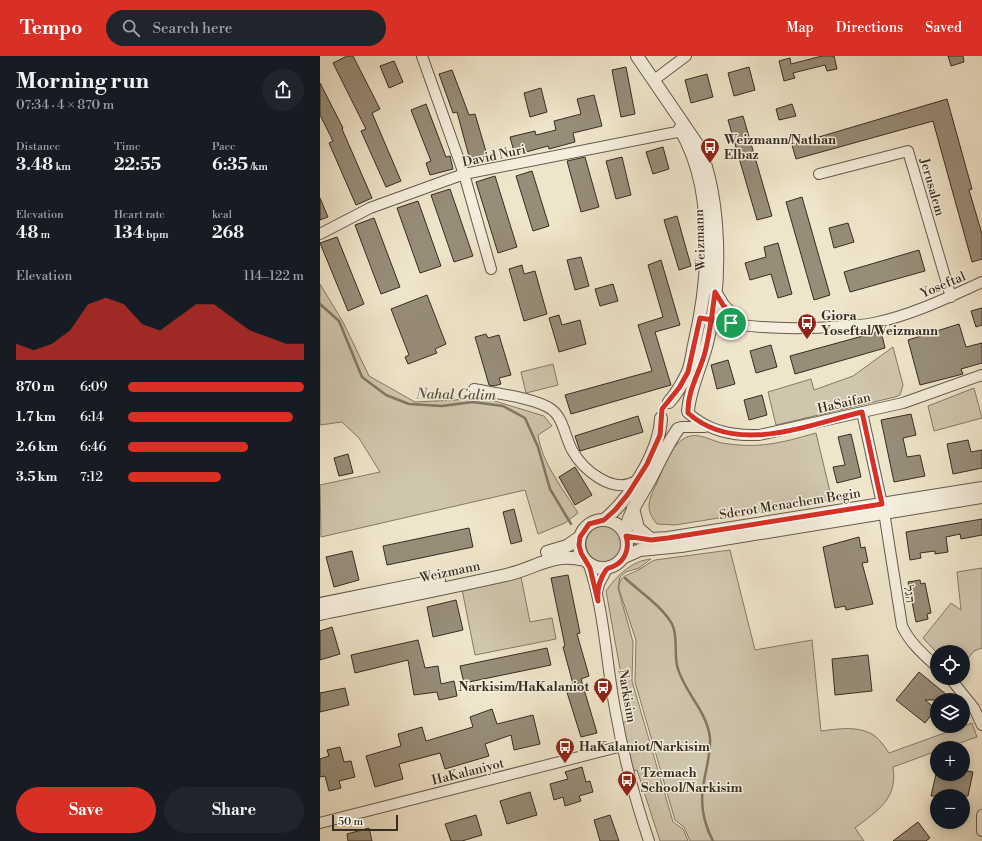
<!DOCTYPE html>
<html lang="en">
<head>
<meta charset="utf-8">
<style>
  body { margin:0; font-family:"Libre Bodoni","Frank Ruhl Libre",serif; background:#20242c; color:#f1f3f6; height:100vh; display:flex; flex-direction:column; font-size:15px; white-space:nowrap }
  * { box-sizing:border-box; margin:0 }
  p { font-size:13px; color:#9ea1a6 }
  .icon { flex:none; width:22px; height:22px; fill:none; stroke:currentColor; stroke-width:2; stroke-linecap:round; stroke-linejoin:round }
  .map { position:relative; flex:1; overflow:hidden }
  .details { display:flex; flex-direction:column; background:#171b24; width:320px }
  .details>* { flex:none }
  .fabs { position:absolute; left:610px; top:589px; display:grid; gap:8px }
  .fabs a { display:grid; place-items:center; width:40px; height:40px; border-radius:50%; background:#171b24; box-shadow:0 2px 10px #0003; font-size:20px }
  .scale { position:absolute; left:12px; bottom:10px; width:66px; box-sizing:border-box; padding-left:4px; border:2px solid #372d22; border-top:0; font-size:11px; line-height:14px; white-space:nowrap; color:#372d22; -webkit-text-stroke:3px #f5eedd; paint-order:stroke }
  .pin { position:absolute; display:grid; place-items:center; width:34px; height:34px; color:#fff; margin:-17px; border:2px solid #fff; border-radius:50%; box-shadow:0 1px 4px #0007 }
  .round { display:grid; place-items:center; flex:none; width:42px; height:42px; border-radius:21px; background:#20242c }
  .head { display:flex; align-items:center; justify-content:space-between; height:68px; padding:0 16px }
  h1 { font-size:22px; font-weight:700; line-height:30px }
  .stats { display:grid; grid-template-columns:repeat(3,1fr); gap:6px; height:68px; padding:4px 16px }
  .stats div { display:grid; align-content:center }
  .stats b { font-size:17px; font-weight:700 }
  .stats small { font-size:11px; font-weight:400 }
  .stats p { font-size:11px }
  .chart { height:112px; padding:8px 16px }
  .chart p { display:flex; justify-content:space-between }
  .chart svg { width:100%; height:72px; margin-top:4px; fill:#d93025; opacity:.7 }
  .action { display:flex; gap:8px; margin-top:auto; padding:8px 16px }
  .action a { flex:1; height:46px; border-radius:24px; background:#d93025; color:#fff; font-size:16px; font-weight:700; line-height:46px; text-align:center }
  .action a+a { background:#20242c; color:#f1f3f6 }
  ul { padding:0 16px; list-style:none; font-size:13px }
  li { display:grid; grid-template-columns:64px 48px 1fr; align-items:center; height:30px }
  li i { height:10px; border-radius:5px; background:#d93025 }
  header { display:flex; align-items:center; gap:24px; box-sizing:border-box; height:56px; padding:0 20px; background:#d93025; color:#fff }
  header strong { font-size:19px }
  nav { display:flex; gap:22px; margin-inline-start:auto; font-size:14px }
  .search { width:280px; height:36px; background:#20242c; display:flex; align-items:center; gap:10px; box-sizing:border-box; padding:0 14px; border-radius:22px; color:#9ea1a6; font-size:15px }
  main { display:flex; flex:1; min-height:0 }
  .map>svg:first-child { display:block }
  .green { fill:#d0c6ad; stroke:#847a68 }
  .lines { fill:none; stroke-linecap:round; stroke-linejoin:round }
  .stream { stroke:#807665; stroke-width:2.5 }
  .building { fill:#978d79; stroke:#372d22 }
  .minor-casing { stroke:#655b4c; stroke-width:12 }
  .tertiary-casing { stroke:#655b4c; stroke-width:14 }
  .minor { stroke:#f5eedd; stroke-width:10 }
  .tertiary { stroke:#f5eedd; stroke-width:12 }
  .route-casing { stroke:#fff; stroke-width:8 }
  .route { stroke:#d93025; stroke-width:5 }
  .labels { text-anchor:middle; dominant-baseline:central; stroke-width:3; stroke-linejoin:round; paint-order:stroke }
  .poi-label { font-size:13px; font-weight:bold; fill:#372d22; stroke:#f5eedd; text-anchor:start }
  .street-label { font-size:13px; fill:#372d22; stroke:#f5eedd }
  .water-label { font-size:14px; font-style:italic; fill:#5b5143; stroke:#f5eedd }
</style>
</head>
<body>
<header>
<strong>Tempo</strong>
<div class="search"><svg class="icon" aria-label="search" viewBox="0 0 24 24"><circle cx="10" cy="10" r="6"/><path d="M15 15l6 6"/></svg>Search here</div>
<nav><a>Map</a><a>Directions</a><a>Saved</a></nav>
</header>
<main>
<section class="details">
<div class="head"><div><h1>Morning run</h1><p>07:34 · 4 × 870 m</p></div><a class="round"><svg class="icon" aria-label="share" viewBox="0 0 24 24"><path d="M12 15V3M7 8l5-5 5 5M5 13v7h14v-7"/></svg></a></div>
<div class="stats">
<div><p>Distance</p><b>3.48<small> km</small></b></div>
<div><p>Time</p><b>22:55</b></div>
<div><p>Pace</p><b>6:35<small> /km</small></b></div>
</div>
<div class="stats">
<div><p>Elevation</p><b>48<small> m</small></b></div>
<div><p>Heart rate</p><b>134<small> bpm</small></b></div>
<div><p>kcal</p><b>268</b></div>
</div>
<div class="chart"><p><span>Elevation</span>114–122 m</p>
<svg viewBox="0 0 160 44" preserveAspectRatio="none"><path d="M0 44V34L10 38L20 34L30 26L40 10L50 6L60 10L70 22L80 26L90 18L100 10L110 10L120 18L130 26L140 30L150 34L160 34V44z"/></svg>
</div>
<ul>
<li><b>870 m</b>6:09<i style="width:100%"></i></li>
<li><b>1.7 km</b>6:14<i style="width:94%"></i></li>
<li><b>2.6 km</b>6:46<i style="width:68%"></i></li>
<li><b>3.5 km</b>7:12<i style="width:53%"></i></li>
</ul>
<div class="action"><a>Save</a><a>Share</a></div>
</section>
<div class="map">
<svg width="662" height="785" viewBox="0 0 662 785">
  <rect width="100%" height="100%" fill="#efe5ca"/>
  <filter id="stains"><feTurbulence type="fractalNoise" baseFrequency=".005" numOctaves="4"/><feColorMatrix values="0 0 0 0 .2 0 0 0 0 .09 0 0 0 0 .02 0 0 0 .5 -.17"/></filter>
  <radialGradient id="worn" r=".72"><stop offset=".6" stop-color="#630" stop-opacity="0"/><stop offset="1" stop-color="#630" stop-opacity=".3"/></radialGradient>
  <path class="green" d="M0,228l23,38 26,54 46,26 41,-2 19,-5 69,21 8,10 -14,9c4,28 25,54 40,78l-13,10 -27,11 -13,-44 -204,47 -1,-52 60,-13 -21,-34 -17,-16 -22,3z
    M573,291l10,38 -3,10 -5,2 -119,28 -8,-33 43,-13 3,11 39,-14z
    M233,308l5,21 -32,8 -5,-21z
    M654,332l8,30 -48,13 -6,-25z
    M496,377l16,67 -157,25 -18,-1c-12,-14 -9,-23 -1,-39 7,-15 14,-41 31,-48 11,-5 25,4 35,6 38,6 58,0 94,-10z
    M266 488a18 18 0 1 1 36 0a18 18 0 1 1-36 0Z
    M410,494l25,100 57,-10 9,91c17,-2 38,-6 54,5 5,4 10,11 14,17l83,-30 5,14 -32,11h-8v3l-44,16c5,32 -15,43 -38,61l9,13h-174l-6,-14 -9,-7 -40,-138 1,-42 -17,-51c0,-15 9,-13 19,-19 6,-3 10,-7 17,-10z
    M331,503l-12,9 -13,4 -6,5 -2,11 15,54 -1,39 41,141 10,7 5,12h-28l-23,-71 -4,1 -10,-48 6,-4 -23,-128c11,-16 26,-30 45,-32z
    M662,512v80l-8,3 -11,14v-13l-26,1 -14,-15 28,-35 10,7 -4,-38z
    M201,521l9,45 22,-4 4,21 -81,16 -13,-66z"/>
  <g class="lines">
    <path class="stream" d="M0,248l19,17 23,56 24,18 23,9 33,2 31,-4 30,4 22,12 13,29 12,42 21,35
      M305,522c15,14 37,28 47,46 7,14 1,31 6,45 7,24 29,42 32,69 1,17 -5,33 -7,50 -3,20 1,36 10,53"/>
  </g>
  <path class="building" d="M27,0h6l27,53 -8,4 29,68 -15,6 -25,-56 5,-2 -33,-66z
    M502,0h12l3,13 -10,2 -2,-6 -32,8 2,5 -11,3 -5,-20 11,-3 1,6z
    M628,0h15l1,6 -13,4z
    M74,5l9,21 -14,6 -9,-22z
    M306,11l9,47 -14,3 -9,-47z
    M429,11l6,23 -21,6 -6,-23z
    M132,14l17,45 6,-1 12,41 -17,5 -13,-48 -4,1 -14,-39z
    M387,18l6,23 -22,6 -6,-23z
    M0,27l23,45 -1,1 30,69 -16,7 -27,-62 4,-2 -13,-26z
    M221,32l6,24 -17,5 -6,-24z
    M274,39l8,31 -29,7 2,9 -26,7 -1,-3 -33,9 -5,-18 25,-6 1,4 20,-5 -2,-9 27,-7 -4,-15z
    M627,43l25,90 -3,1 13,44v25l-10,3 -39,-141 -137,38 -4,-14z
    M106,48l20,53 4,-1 3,13 -23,6 -4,-12 5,-2 -20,-51z
    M472,48l4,12 -17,4 -3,-11z
    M423,60l29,100 -15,4 -29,-100z
    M343,91l6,22 -16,5 -7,-22z
    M265,101l14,50 -18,5 -14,-51z
    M302,101l9,38 -15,4 -10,-38z
    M212,115l17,55 -16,5 -17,-55z
    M175,120l22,71 -19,6 -22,-71z
    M130,133l23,67 -19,6 -23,-67z
    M482,141l28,98 -16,5 -28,-98z
    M0,142l8,19 -8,3z
    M98,145l23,65 -21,7 -23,-65z
    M357,160l14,50 -12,4 -15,-50z
    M54,162l26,69 -19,7 -26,-69z
    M528,167l6,19 -20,6 -5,-20z
    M17,181l27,67 -16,7 -28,-68z
    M458,187l14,51 -14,4 -7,-24 -21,6 -5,-17 21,-6 -2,-10z
    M599,194l6,21 -75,21 -6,-20z
    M261,201l8,29 -14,4 -8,-30z
    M341,204l19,65 -25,7 16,53 -100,29 -6,-19 87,-24 -14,-46 25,-8 -15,-52z
    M202,209l2,9 11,-3 12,43 -23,7 -15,-52z
    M293,228l5,17 -18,5 -5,-17z
    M107,239l19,49 -11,5 2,4 -29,11 -3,-7 4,-2 -18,-46z
    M662,252v17l-6,2 -5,-16z
    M239,259l3,10 18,-5 6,24 -27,8 -10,-34z
    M639,268l7,23 16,-4v20l-21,6 2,5 -43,11 -12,-45z
    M561,275l4,17 -90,26 -5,-18z
    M166,278l2,4 11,-3 12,40 -12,3 2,6 -7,2 -5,-1 -14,-48z
    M451,289l6,22 -21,6 -6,-22z
    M408,304l7,24 -18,5 -6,-24z
    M442,339l5,20 -18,5 -5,-20z
    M591,358l5,21 -13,3 4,19 13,-2 5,21 -31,6 -13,-62z
    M318,360l5,16 -63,19 -5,-15z
    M531,378l10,43 -24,6 -4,-16 12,-2 -7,-28z
    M648,384l3,12 11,-2v18l-29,6 -6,-30z
    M28,398l5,19 -14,3 -5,-18z
    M255,411l17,28 -17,10 -16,-28z
    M194,453l8,32 -11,3 -8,-32z
    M662,463v16l-21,4 -1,-5 -14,3 2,15 -13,2v-3l-15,2 1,5 -11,2 -4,-28z
    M149,472l4,19 -86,18 -4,-19z
    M539,481l2,11 4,-1 3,15 -6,1 11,41 -27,6 -1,-4 -10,2 -12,-61z
    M32,495l7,29 -25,7 -8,-30z
    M248,519l12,58 -3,1 12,42 -8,3 16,54 -16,4 -16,-51 8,-2 -10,-37 2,-1 -14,-68z
    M600,524l1,4 4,-1 6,30 -4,1 1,5 -12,3 -8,-40z
    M136,544l7,30 -30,7 -6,-30z
    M12,571l8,27 -20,6v-29z
    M98,584l7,28 13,-2 3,18 13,-3 3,15 -18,4 -2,-8 -23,3 -6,-35 -53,13 -4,-18z
    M227,592l4,17 -87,18 -4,-17z
    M548,599l4,36 -37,4 -3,-36z
    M599,616l28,23 -3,5h-19l11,9 -11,14 -29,-23z
    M25,632l4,17 -29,7v-19z
    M172,653l5,15 36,-9 7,29 -26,6 -3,-15 -26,9 4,12 -44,13 -5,-16 -41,11 4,15 -28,8 -9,-31 35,-10 -3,-12 24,-7 4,14 47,-14 -3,-10z
    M20,691l4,15 7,-1 4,16 -16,4 2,7 -12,3 -4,-15 -5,1v-18l9,-3 -2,-6z
    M262,711l4,15 4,-1 3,11 -14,4 2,5 -16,5 -2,-9 -9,3 -4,-16 18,-5 -3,-7z
    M643,714l10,2 -5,24h-37l5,-22h27z
    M210,736l7,23 -30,9 -7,-23z
    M156,759l6,20 -20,6h-11l-6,-17z
    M290,759l9,26h-19l-6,-21z
    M598,766l12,16 -4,3h-33z
    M49,772l3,13h-24l-1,-7z"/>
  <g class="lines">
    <g class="minor-casing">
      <path id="minor" d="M102,0l42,118 27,95
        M334,24l32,-24
        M499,118l89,-23 43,146
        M0,178l50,-26 94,-34 218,-43
        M385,263c45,10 93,11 139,7 10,-1 21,-1 30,-3 38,-8 73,-25 108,-41
        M154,333c20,4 61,9 77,20 12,8 14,28 21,41 11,20 41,45 64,31
        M542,356l20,92
        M368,357c21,18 44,23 71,22l144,-32 79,-28
        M361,371h24
        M564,456l18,114c8,17 21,28 35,41
        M268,506c16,46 18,98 27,147 8,45 19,88 34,132
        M277,537l2,-9 8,-15
        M630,622l24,30 8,17
        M662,759v16
        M0,767l302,-77"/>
    </g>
    <g class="tertiary-casing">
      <path id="tertiary" d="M317,0l62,91c22,52 23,137 9,192 -5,24 -18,47 -20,72
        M395,236l8,13 18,19
        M349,346c7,-8 13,-18 18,-28 4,-9 5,-19 7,-29 12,-51 17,-108 7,-160 -4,-19 -11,-39 -21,-56
        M313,452l5,20 13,11
        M259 488a24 24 0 1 1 48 0a24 24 0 1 1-48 0Z
        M284,464c26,-21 56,-69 57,-102
        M305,478c3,-22 16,-37 26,-56 9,-17 16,-34 27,-49
        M306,480l25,3 17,-1 314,-50
        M227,496l20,-6 13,-9
        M304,501l16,-7 41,-4 301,-49
        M0,548l119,-24
        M0,558c62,-13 124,-25 186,-39 32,-7 44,-23 79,-15"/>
    </g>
    <use href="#minor" class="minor"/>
    <use href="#tertiary" class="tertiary"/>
  </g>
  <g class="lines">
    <g class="route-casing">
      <path id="route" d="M411,267l-31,-5 -12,54 -9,16 -17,21 -2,26 -13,29 -19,30 -13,16 -11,10 -15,4 -9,13 -1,8 2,8 9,15 8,33c-1,-11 1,-21 8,-31 2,-3 5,-2 8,-4 11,-5 16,-18 12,-30l25,4 17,-2 214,-34 -20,-92c-55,13 -126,44 -174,1 -1,-20 10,-38 16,-57 6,-21 8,-42 11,-64l8,13 18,19 -10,-1"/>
    </g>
    <use href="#route" class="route"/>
  </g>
  <defs>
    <g id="bus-pin" transform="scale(1)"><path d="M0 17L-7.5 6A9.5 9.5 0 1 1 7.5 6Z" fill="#8f2418" stroke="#f5eedd"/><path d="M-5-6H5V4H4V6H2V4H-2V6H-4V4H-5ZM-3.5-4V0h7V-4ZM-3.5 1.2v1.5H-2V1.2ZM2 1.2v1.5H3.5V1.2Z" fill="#fff"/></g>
  </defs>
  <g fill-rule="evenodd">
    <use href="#bus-pin" x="390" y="91"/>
    <use href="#bus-pin" x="487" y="267"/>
    <use href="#bus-pin" x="283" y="631"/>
    <use href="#bus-pin" x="245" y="691"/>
    <use href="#bus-pin" x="307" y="724"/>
  </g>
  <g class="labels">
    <g class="poi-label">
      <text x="404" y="84">Weizmann/Nathan<tspan x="404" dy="15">Elbaz</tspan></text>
      <text x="501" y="260">Giora<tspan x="501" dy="15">Yoseftal/Weizmann</tspan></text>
      <text x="269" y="631" text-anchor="end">Narkisim/HaKalaniot</text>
      <text x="259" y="691">HaKalaniot/Narkisim</text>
      <text x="321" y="717">Tzemach<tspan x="321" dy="15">School/Narkisim</tspan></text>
    </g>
    <g class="street-label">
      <text transform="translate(174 100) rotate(-12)">David Nuri</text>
      <text transform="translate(612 131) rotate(74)">Jerusalem</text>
      <text transform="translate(380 184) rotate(-92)">Weizmann</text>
      <text transform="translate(623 229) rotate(-23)">Yoseftal</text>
      <text transform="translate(524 347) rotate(-13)">HaSaifan</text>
      <text transform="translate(470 448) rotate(-9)">Sderot Menachem Begin</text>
      <text transform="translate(130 516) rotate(-12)">Weizmann</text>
      <text transform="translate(589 538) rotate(82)">הגל</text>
      <text transform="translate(307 640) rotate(80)">Narkisim</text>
      <text transform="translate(148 716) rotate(-14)">HaKalaniyot</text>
    </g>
    <g class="water-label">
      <text transform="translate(136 339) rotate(1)">Nahal Galim</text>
    </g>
  </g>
  <rect width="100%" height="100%" filter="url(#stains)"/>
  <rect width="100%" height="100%" fill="url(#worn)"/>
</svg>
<div class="fabs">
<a><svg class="icon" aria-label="locate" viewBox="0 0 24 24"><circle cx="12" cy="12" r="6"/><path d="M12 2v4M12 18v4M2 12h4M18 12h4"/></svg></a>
<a><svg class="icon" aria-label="layers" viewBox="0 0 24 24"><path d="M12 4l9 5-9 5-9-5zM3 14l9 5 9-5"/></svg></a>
<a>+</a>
<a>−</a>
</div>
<div class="scale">50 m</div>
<div class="pin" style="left:411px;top:267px;background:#1e9e55"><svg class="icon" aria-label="arrive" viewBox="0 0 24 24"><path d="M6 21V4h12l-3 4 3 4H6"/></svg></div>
</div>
</main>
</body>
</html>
